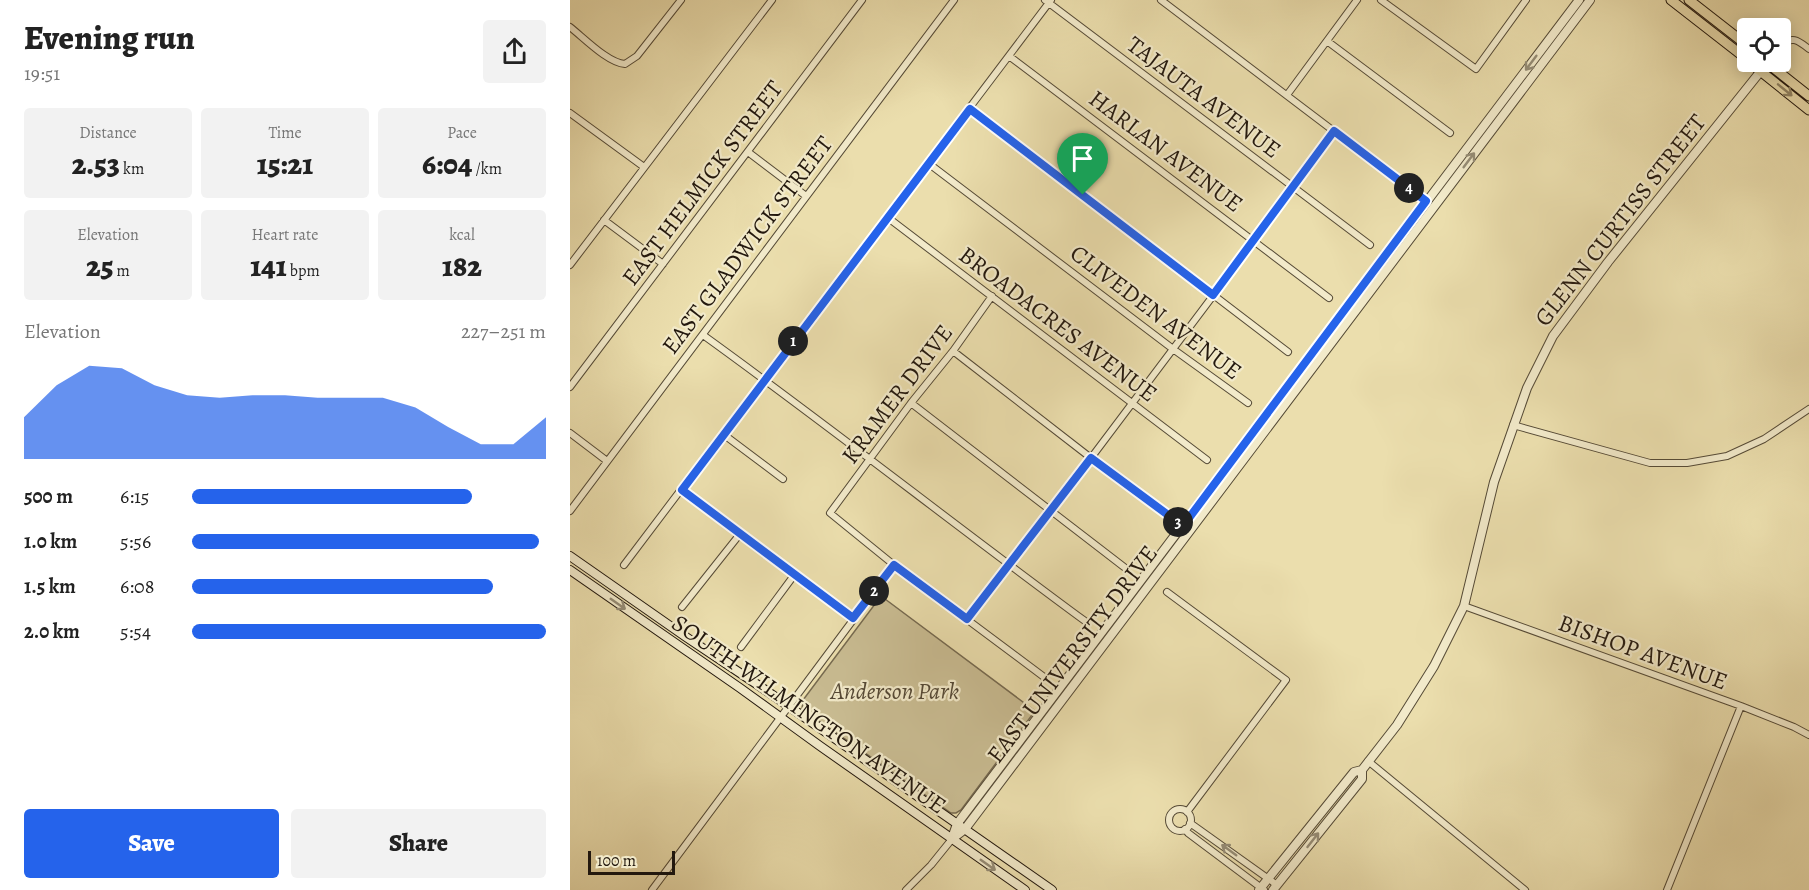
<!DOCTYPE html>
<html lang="en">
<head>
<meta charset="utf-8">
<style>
  body { margin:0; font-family:Alegreya,serif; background:#f2f2f2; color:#222; height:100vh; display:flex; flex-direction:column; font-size:22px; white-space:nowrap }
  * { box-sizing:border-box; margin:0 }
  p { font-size:20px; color:#767676 }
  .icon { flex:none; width:33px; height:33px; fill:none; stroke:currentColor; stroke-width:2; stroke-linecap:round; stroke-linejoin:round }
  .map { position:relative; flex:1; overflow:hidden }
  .drawer { display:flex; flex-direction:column; background:#fff; width:570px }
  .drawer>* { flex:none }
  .buttons { position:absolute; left:1167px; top:18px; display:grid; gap:12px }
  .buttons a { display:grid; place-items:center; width:54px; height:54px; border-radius:6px; background:#fff; box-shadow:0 3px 15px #0003; font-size:30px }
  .scale { position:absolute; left:18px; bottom:15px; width:87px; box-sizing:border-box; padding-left:6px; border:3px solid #23180e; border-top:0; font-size:16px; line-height:21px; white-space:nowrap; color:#23180e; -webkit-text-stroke:4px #f2eaca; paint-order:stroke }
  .pin { position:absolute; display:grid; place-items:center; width:51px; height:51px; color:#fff; margin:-62px -26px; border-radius:50% 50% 50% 0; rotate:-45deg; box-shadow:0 0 6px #0007 }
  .pin .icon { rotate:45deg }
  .km { position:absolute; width:30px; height:30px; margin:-15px; border-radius:50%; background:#222; color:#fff; font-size:16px; line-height:30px; text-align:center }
  .round { display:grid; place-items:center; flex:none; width:63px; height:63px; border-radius:6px; background:#f2f2f2 }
  .headline { display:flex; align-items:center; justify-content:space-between; height:102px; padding:0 24px }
  h1 { font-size:33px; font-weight:800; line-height:45px }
  .figures { display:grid; grid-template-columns:repeat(3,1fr); gap:9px; height:102px; padding:6px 24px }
  .figures div { display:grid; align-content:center; border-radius:6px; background:#f2f2f2; text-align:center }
  .figures b { font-size:30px; font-weight:800 }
  .figures small { font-size:16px; font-weight:400 }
  .figures p { font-size:16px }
  .chart { height:168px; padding:12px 24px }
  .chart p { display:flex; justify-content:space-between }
  .chart svg { width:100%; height:108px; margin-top:6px; fill:#2563eb; opacity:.7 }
  .primary-button { display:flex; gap:12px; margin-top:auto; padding:12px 24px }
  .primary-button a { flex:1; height:69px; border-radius:6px; background:#2563eb; color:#fff; font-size:24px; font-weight:800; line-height:69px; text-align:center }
  .primary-button a+a { background:#f2f2f2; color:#222 }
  ul { padding:0 24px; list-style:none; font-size:20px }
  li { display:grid; grid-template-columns:96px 72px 1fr; align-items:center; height:45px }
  li i { height:15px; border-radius:8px; background:#2563eb }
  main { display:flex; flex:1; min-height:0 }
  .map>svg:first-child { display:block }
  .green { fill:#c9bc92; stroke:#766a50; stroke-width:1.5 }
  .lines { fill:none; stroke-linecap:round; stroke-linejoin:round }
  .minor-casing { stroke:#554a36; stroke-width:8 }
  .tertiary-casing { stroke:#554a36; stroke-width:10 }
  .secondary-casing { stroke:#23180e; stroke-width:10 }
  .primary-casing { stroke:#23180e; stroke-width:11 }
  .minor { stroke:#f2eaca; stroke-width:6 }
  .tertiary { stroke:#f2eaca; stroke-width:8 }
  .secondary { stroke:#f2eaca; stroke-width:8 }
  .primary { stroke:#ebdead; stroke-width:9 }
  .oneway { stroke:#958c75 }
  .oneway2 { stroke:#918565 }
  .route-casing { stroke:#fff; stroke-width:12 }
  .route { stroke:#2563eb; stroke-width:8 }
  .labels { text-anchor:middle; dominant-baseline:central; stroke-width:4.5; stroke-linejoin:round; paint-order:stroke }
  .street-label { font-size:24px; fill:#23180e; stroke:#f2eaca }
  .park-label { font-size:24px; font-style:italic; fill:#554936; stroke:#f2eaca }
</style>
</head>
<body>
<main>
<section class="drawer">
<div class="headline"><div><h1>Evening run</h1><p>19:51</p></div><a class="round"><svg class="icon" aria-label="share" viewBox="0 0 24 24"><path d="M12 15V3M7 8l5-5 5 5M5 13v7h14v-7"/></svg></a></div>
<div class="figures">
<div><p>Distance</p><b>2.53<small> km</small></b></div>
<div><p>Time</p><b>15:21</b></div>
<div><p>Pace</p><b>6:04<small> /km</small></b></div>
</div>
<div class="figures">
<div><p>Elevation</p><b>25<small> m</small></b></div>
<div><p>Heart rate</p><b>141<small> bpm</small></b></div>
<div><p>kcal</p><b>182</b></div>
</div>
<div class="chart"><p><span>Elevation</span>227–251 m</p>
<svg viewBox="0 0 160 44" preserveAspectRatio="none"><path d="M0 44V27L10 14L20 6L30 7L40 14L50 18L60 19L70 18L80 18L90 19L100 19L110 19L120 23L130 31L140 38L150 38L160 27V44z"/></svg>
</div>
<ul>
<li><b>500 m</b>6:15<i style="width:79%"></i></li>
<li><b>1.0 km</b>5:56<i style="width:98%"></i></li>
<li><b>1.5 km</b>6:08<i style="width:85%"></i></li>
<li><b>2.0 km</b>5:54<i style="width:100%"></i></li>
</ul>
<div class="primary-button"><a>Save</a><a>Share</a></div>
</section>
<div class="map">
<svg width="1239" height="890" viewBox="0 0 1239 890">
  <rect width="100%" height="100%" fill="#ebdead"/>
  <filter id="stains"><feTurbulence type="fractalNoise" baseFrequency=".00333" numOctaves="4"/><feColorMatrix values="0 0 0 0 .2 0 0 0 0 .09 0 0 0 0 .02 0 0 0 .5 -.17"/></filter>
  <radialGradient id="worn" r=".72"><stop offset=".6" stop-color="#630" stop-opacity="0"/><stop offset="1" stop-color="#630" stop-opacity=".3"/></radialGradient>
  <path class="green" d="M311,596l154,115 -74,99 -5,3h-5l-149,-104 1,-9z"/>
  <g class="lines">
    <g class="minor-casing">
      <path id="minor" d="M475,0l325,245
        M591,0l265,201
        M811,0l95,69 50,-69
        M0,27c14,11 38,36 55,37l12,-8 44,-56
        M757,41l123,92
        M1210,47c11,-12 18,-7 29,2
        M439,56l320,242
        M717,95l70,-95
        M400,109l318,243
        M0,113l74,54
        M178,152l58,44
        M358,163l245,186 75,54
        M317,217l320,243
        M34,220l59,44
        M0,265l202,-265
        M422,296l-39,55 -42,52 -81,110 64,52 150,112
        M133,335c129,93 254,192 382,286
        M383,351l138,107 92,68
        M0,387l292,-387
        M341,403l213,164
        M943,425l137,38h37l40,-7 37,-17 45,-30
        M0,433l37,28
        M153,434l60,45
        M112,490l171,128
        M0,511l384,-511
        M54,565l427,-565
        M597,592l119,88 -99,132
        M894,606l277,100 53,21 15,8
        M112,607l58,-73
        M397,619l124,-161 164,-218 79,-109
        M171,647l54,-73
        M798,761l157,129
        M599 820a11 11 0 1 1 22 0a11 11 0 1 1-22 0Z
        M620,823l87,62
        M615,829l3,4 76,57
        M82,890l242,-325
        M336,890l25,-25 21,-26
        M1097,890l74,-184"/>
    </g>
    <g class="tertiary-casing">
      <path id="tertiary" d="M382,838l5,-14 622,-824
        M382,839l13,-10 625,-829
        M689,890l95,-118 8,-2 35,-45 37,-59 30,-60 30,-124 33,-94 26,-52 55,-74 160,-200
        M703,890l89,-111v-9"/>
    </g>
    <g class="secondary-casing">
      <path id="secondary" d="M0,556l116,81 75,50 291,203
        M0,570l170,118 80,58 205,144"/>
    </g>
    <g class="primary-casing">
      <path id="primary" d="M1101,0l77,60
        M1119,0l59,46
        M1179,62l60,48
        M1196,62l43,34"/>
    </g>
    <use href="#minor" class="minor"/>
    <use href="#tertiary" class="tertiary"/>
    <use href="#secondary" class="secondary"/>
    <use href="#primary" class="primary"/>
  </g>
  <defs><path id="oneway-shaft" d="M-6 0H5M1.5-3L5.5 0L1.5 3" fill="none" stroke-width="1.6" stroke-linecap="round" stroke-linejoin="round" transform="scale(1.5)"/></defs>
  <g class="oneway">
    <use href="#oneway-shaft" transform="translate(961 63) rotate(127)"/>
    <use href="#oneway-shaft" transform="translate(899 160) rotate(-53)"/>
    <use href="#oneway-shaft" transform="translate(48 604) rotate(35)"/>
    <use href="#oneway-shaft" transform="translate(743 840) rotate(-52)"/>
    <use href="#oneway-shaft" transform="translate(659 850) rotate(-144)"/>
    <use href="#oneway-shaft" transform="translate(418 865) rotate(35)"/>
  </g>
  <use class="oneway2" href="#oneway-shaft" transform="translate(1215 90) rotate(39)"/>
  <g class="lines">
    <g class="route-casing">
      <path id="route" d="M400,109l243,186 121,-164 92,70 -243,325 -92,-68 -124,161 -73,-54 -41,53 -171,-128z"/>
    </g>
    <use href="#route" class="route"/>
  </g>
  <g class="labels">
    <g class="street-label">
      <text transform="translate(634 97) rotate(37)">TAJAUTA AVENUE</text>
      <text transform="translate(596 151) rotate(37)">HARLAN AVENUE</text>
      <text transform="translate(132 183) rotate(-53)">EAST HELMICK STREET</text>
      <text transform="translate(1050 220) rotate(-52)">GLENN CURTISS STREET</text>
      <text transform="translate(177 245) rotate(-53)">EAST GLADWICK STREET</text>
      <text transform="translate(586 312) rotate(37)">CLIVEDEN AVENUE</text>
      <text transform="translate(488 324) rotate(37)">BROADACRES AVENUE</text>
      <text transform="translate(327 394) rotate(-53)">KRAMER DRIVE</text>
      <text transform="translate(1073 652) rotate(20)">BISHOP AVENUE</text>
      <text transform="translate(502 654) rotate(-53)">EAST UNIVERSITY DRIVE</text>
      <text transform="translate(239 714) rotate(35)">SOUTH WILMINGTON AVENUE</text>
    </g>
    <g class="park-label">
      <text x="325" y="691">Anderson Park</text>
    </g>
  </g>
  <rect width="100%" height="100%" filter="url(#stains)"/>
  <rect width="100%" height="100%" fill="url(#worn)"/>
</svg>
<div class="buttons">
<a><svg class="icon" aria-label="locate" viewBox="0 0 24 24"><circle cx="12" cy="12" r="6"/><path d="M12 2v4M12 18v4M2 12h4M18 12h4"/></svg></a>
</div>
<div class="scale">100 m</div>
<div class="pin" style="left:513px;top:195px;background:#1e9e55"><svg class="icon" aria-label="arrive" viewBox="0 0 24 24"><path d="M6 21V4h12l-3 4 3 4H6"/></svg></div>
<b class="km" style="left:223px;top:341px">1</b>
<b class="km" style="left:304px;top:591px">2</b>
<b class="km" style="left:608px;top:522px">3</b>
<b class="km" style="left:839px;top:188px">4</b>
</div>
</main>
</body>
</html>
